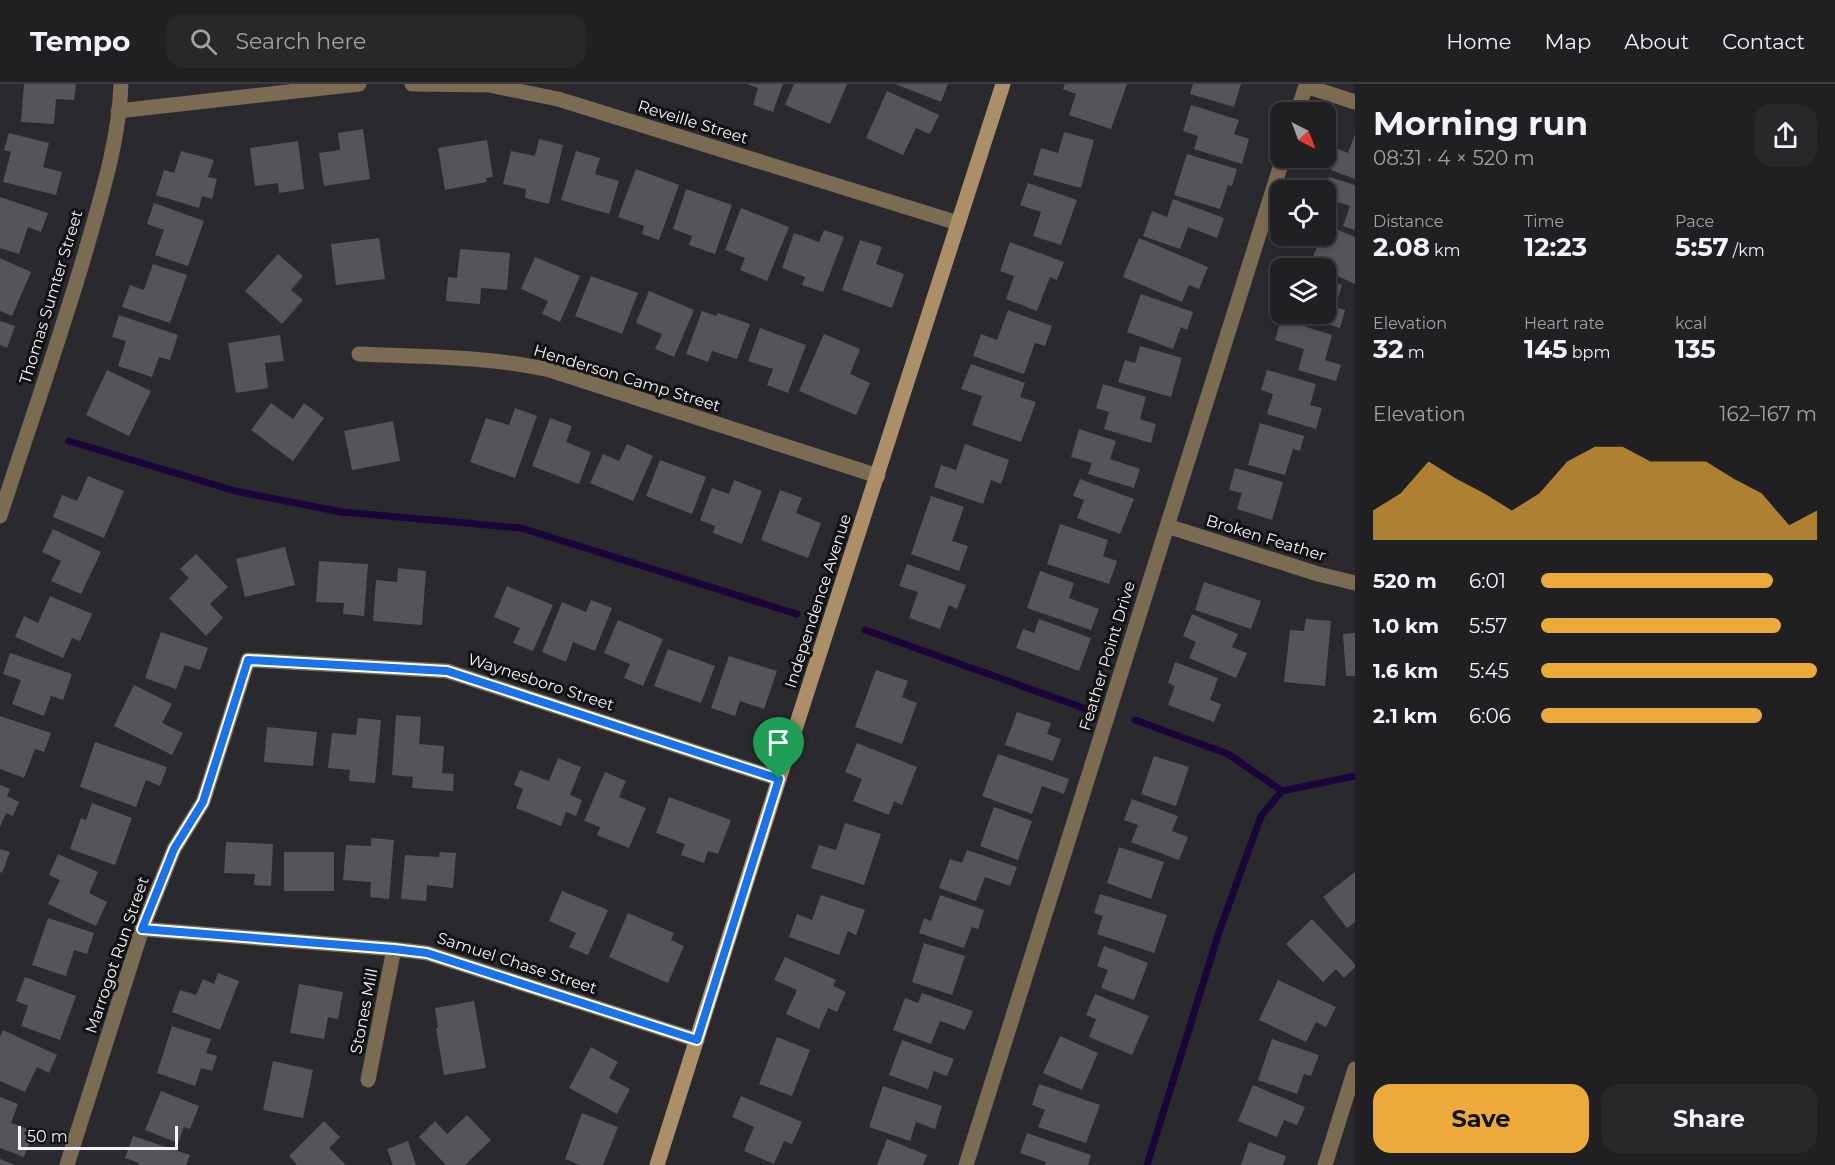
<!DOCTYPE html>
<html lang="en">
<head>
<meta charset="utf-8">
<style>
  body { margin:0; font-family:Montserrat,sans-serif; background:#28272a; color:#f1f3f6; height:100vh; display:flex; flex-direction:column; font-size:22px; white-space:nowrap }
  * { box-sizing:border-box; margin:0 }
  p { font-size:20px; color:#a2a2a5 }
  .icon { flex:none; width:33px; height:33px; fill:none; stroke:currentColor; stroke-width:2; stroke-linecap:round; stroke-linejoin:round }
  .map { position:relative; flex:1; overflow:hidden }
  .side { display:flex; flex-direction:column; background:#201f22; width:480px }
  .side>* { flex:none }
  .needle { width:39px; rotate:138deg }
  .fabs { position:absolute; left:1270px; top:18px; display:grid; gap:12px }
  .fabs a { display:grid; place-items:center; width:66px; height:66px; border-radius:12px; background:#201f22; box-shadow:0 3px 9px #0003,0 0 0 2px #3d3d40; font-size:30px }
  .scale { position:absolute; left:18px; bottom:15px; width:160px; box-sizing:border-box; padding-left:6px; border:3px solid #f4f4f7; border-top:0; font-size:16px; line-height:21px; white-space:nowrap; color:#f4f4f7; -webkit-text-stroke:4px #121214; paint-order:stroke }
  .pin { position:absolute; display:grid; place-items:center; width:51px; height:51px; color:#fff; margin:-62px -26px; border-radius:50% 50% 50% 0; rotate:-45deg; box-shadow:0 0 6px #0007 }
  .pin .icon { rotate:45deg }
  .round { display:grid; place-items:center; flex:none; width:63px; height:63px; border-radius:18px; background:#28272a }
  .overview { display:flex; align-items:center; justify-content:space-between; height:102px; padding:0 18px }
  h1 { font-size:33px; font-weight:700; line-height:45px }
  .stats { display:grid; grid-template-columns:repeat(3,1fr); gap:9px; height:102px; padding:6px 18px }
  .stats div { display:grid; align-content:center }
  .stats b { font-size:26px; font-weight:700 }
  .stats small { font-size:16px; font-weight:400 }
  .stats p { font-size:16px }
  .chart { height:168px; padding:12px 18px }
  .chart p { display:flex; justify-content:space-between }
  .chart svg { width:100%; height:108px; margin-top:6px; fill:#ebaa39; opacity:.7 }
  .button { display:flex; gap:12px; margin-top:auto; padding:12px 18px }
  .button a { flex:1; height:69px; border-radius:18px; background:#ebaa39; color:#111; font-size:24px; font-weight:700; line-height:69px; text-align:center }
  .button a+a { background:#28272a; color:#f1f3f6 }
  ul { padding:0 18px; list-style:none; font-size:20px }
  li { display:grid; grid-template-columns:96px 72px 1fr; align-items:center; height:45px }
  li i { height:15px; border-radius:8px; background:#ebaa39 }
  header { display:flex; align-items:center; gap:36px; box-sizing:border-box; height:84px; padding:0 30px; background:#201f22; border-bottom:2px solid #3d3d40 }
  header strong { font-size:28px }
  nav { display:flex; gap:33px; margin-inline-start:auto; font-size:21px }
  .search { width:420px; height:54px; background:#28272a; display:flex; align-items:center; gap:15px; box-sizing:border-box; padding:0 21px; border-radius:18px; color:#a2a2a5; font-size:22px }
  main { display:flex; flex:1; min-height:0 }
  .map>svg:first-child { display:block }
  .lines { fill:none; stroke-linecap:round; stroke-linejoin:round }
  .stream { stroke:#1b0438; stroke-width:7 }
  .building { fill:#56545a }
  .street { stroke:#7b6b53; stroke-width:15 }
  .secondary { stroke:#aa8f68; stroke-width:15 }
  .route-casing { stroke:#fff; stroke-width:12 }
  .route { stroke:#1a73e8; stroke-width:8 }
  .labels { text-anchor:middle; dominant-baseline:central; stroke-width:6; stroke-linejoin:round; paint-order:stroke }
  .street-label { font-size:16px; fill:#f4f4f7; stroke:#121214 }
</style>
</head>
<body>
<header>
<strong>Tempo</strong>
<div class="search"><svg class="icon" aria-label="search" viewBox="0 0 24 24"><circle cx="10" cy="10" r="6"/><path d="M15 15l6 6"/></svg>Search here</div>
<nav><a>Home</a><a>Map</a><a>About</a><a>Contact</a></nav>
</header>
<main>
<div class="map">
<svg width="1355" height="1081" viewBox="0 0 1355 1081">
  <rect width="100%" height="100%" fill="#2a292d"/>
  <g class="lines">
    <path class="stream" d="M69,357l166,50 107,21 179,16 276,86
      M865,546l224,80
      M1135,636l93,34 54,37
      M1147,1081l72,-233 42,-116 21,-25 73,-15"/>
  </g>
  <path class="building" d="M24,0h52l-2,16 -18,-1 -2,25 -33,-2z
    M747,0h36l-10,28 -20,-7 5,-17z
    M794,0h53l-17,40 -45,-19z
    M895,0h53l-7,18z
    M1065,0h62l-16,45 -42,-14 7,-21 -13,-5z
    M1193,0h48l-7,23 -44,-13z
    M887,7l52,24 -9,19 -14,-6 -13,27 -37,-17z
    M1191,21l48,15 -5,14 15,5 -7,25 -48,-15 4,-13 -15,-5z
    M363,45l7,50 -46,7 -5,-33 21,-3 -2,-17z
    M1064,48l30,8 -13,48 -48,-13 8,-27 17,5z
    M9,49l40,10 -6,24 19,5 -6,23 -53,-13 8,-30 -7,-2z
    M1355,50v45l-24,-9 7,-21 10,4z
    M539,55l24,6 -14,59 -24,-6 1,-9 -23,-5 8,-33 24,5z
    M487,56l6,37 -7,1 1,4 -42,8 -7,-42z
    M298,57l6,48 -25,4 -1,-10 -23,3 -5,-38z
    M181,67l33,9 -6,17 9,2 -5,20 -10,-3 -3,12 -43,-13 8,-25 10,3z
    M576,67l24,7 -5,16 24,7 -10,33 -48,-14z
    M1187,70l50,15 -5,17 -4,-1 -8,24 -46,-14z
    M636,85l43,16 -20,55 -17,-6 2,-8 -26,-9z
    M1329,93l26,8v45l-12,-4 7,-20 -24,-8v-8h-2z
    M1028,99l49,17 -16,45 -28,-9 8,-24 -21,-7z
    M686,105l46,16 -17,49 -26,-9 3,-9 -19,-7z
    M0,113l48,16 -7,19 -13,-5 -9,27 -19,-6z
    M1173,115l51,19 -7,20 -29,-11 -8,22 -37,-13 9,-25 15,6z
    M154,119l50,18 -16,45 -33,-11 9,-25 -17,-6z
    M741,124l48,19 -22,54 -27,-11 5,-12 -20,-8z
    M1326,141l29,12v47l-29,-13v-3h-7l-9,-4 7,-17 -11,-4 4,-7h16z
    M824,146l20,7 -21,55 -21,-7 3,-8 -23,-9 12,-35 25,9z
    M379,154l6,41 -49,6 -5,-41z
    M1139,154l69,29 -9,22 -10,-4 -7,17 -59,-25z
    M860,156l22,7 -6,17 28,10 -12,34 -50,-18z
    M1010,158l54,20 -7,18 -7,-3 -13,34 -31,-12 8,-23 -14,-5z
    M460,165l50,4 -3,37 -26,-2 -1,16 -34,-3 2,-24 9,1z
    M278,170l25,22 -12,14 12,10 -21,24 -37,-33z
    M535,173l45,19 -20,46 -18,-8 6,-13 -27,-12z
    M0,174l31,14 -19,44 -12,-5z
    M153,180l34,11 -17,48 -48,-16 8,-22 14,5z
    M591,192l47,17 -16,41 -47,-18z
    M1326,196l16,5 -7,22 10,3 -5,18 -43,-14h29z
    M649,207l45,19 -20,47 -19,-8 7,-15 -26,-11z
    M1141,210l52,18 -6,18 -6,-3 -8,22 -46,-17z
    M1008,226l44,16 -7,20 -10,-3 -11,31 -51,-18 8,-22 16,6z
    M702,227l14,5 2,-3 32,11 -13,35 -25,-8 -4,11 -22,-8z
    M119,231l59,20 -8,25 -11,-3 -7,20 -34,-11 8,-25 -14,-4z
    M1281,235l51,16 -7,25 16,5 -5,16 -38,-11 6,-21 -29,-9z
    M0,237l15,5 -8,22 -7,-3z
    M760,244l46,17 -18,48 -21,-8 6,-16 -25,-8z
    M824,250l36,15 -10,25 20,9 -14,32 -57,-24z
    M280,251l4,26 -19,2 3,25 -32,5 -8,-50z
    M1140,262l42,12 -11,39 -53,-15 7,-22 10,3z
    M971,280l54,19 -5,14 16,5 -15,40 -49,-17 10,-29 -21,-7z
    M107,286l44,21 -22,45 -43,-21z
    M1267,286l49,14 -6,21 12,3 -6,21 -49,-15 6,-20 -12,-4z
    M1103,300l43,13 -6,22 16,5 -5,19 -47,-14 5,-17 -13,-4z
    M271,319l22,16 11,-16 20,15 -31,43 -42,-31z
    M515,324l22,8 -22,62 -45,-16 16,-44 23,7z
    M550,334l22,8 -6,16 25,10 -12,32 -47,-18z
    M393,337l7,40 -48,9 -8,-39z
    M1260,339l44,13 -4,15 -7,-2 -8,26 -37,-10z
    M1079,345l37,12 -6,18 30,10 -6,19 -46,-14 4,-11 -21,-6z
    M627,360l26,12 -20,45 -43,-18 13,-29 16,7z
    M965,360l44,16 -8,24 -10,-4 -8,24 -49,-17 7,-22 15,5z
    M660,376l46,17 -14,37 -46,-18z
    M1235,384l48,14 -11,38 -35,-11 5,-16 -13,-3z
    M88,392l36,15 -20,47 -51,-21 9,-22 15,6z
    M1080,395l54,20 -14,35 -43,-16 7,-18 -11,-4z
    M734,396l28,11 -20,53 -29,-11 2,-7 -15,-6 12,-32 17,6z
    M780,406l22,8 -6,15 25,10 -13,35 -47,-18z
    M931,412l33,11 -12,34 16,5 -9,25 -48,-17z
    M1060,440l48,16 -5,16 14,5 -8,23 -62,-20z
    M53,445l48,23 -20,42 -30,-13 10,-20 -19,-9z
    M285,463l10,38 -50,12 -9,-38z
    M196,470l32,33 -18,17 13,14 -17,18 -37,-38 20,-20 -9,-9z
    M319,477l49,3 -4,52 -21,-2 1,-11 -28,-1z
    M907,480l59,21 -9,24 -8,-4 -9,24 -31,-11 9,-26 -19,-6z
    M398,484l28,3 -4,54 -49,-4 3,-41 21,2z
    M1040,487l34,12 -5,15 30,11 -8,21 -64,-22z
    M1204,498l57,19 -10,28 -56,-19z
    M507,502l46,19 -20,46 -20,-8 7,-15 -26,-11z
    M50,512l42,18 -12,27 -8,-3 -9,20 -48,-21 9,-21 14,7z
    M591,516l21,8 -17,43 -22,-9 -7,20 -24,-10 20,-50 24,10z
    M1192,530l46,20 -6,13 15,6 -11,25 -47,-20 7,-16 -13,-6z
    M1039,535l52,19 -12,33 -63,-23 7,-19 11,4z
    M1306,535l25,2 -6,65 -41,-4 6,-52 14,1z
    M618,536l45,19 -20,47 -19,-8 6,-14 -26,-11z
    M161,548l47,16 -8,22 -15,-5 -9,24 -31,-11z
    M1355,549v43h-9l-3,-42z
    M668,565l47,17 -14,37 -47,-17z
    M10,569l62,21 -9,26 -12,-4 -7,20 -32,-12 9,-24 -18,-6z
    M729,572l48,15 -13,38 -24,-8 -5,15 -24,-8z
    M1175,578l43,16 -8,22 11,4 -7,18 -46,-17 7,-19 -7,-3z
    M876,586l32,11 -6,16 15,6 -15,41 -47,-17z
    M134,601l38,19 -10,19 21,10 -11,22 -58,-29z
    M1017,628l34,11 -4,11 14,5 -8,22 -48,-16z
    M396,631l25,2 -2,27 25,2 -2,27 12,1 -1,17 -41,-3 1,-11 -21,-2z
    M0,632l51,17 -7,19 -9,-3 -11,29 -24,-9z
    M358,634l23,2 -6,63 -26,-2 1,-11 -22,-2 4,-35 24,2z
    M267,643l50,5 -4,34 -49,-4z
    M95,658l72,25 -7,19 -14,-6 -10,27 -56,-20z
    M857,659l60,24 -15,38 -8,-4 -5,14 -36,-14 9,-22 -17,-7z
    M998,670l71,25 -5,15 -22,-8 -10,28 -50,-18z
    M1154,672l35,11 -13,39 -35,-12z
    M558,674l23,9 -11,28 12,5 -6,16 -10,-4 -5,14 -45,-18 7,-19 -9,-4 6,-15 29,11z
    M605,688l21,9 -7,16 27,11 -17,40 -32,-13 3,-8 -16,-6z
    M0,701l10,4 -3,7 12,6 -6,14 -7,-3 -6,14z
    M669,713l62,23 -13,34 -10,-3 -4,12 -23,-8 4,-11 -29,-11z
    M1132,715l46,17 -6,15 16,6 -9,23 -48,-18 7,-17 -14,-5z
    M92,719l40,15 -17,47 -45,-16 11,-31 5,2z
    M994,723l38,14 -14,39 -38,-14z
    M845,739l36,11 -17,51 -53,-17 8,-23 17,5z
    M371,754l23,2 -5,59 -19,-2 1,-15 -28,-2 3,-35 25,1z
    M226,758l47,2 -2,42 -17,-1 1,-11 -31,-1z
    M1119,763l45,15 -13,37 -44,-16z
    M0,765l10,3 -8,21 -2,-1z
    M967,766l50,17 -7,19 -25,-9 -9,24 -37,-13 11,-29 12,4z
    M284,768h50v39h-50z
    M440,768l16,1 -3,35 -26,-3 -1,16 -25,-2 4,-44 34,2z
    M58,770l40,18 -9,21 18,9 -11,24 -48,-22 12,-24 -11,-5z
    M1355,788v50l-8,6 -24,-31z
    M562,807l46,19 -20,45 -19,-8 7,-14 -27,-12z
    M1100,810l67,21 -13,38 -57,-19 6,-18 -9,-3z
    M821,811l44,15 -9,25 -8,-4 -9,24 -50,-18 8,-23 15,6z
    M940,811l44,15 -6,19 -6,-2 -8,21 -45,-15 5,-15 7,3z
    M628,829l46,20 -3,7 13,6 -16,37 -59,-26z
    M48,834l46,15 -7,21 -13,-4 -8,26 -34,-11z
    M1312,835l43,45v3l-11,11 -8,-9 -13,13 -37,-38z
    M924,859l41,13 -13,39 -40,-13z
    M1104,862l44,17 -14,37 -33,-12 7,-18 -11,-4z
    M785,873l51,23 -3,6 13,6 -9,20 -9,-4 -9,21 -33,-15 11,-24 -23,-10z
    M218,889l21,8 -19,49 -48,-18 8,-22 16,5 7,-16 11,5z
    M25,893l51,19 -16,44 -39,-14 7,-20 -12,-5z
    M1278,896l58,27 -10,20 -10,-5 -10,20 -47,-22z
    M299,900l44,8 -5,27 -10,-2 -4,22 -34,-6z
    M922,909l51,18 -8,19 -25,-9 -9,23 -38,-14 12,-32 13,5z
    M1095,910l54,22 -17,39 -43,-18 7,-18 -10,-4z
    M474,917l12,67 -42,7 -8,-47h2l-3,-20z
    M172,942l39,13 -5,14 11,3 -5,15 -11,-3 -6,18 -38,-13z
    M3,946l54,25 -8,18 -12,-6 -12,25 -25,-11v-44z
    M1060,952l38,17 -16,37 -39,-17z
    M777,953l33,13 -18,46 -33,-12z
    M1272,955l47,16 -8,21 -7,-2 -7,20 -39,-14z
    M902,956l52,19 -7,17 -13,-5 -6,18 -39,-14z
    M591,963l27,15 -9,16 21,11 -13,25 -48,-26z
    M273,977l40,9 -10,48 -40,-8z
    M1039,1000l61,21 -14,38 -48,-16 7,-17 -13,-5z
    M1253,1001l52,22 -8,18 -13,-5 -7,17 -39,-16z
    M883,1002l59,20 -7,23 -19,-7 -6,19 -41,-14z
    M161,1007l38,15 -9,23 -6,-2 -6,16 -33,-13z
    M741,1012l61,26 -10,22 -8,-3 -10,23 -30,-13 10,-24 -22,-10z
    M0,1013l18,7 -7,19 23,8 -10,26 -24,-9z
    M582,1029l36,14 -15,38h-23l-15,-6z
    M467,1031l24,25 -26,25h-19l-27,-28 16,-16 12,13z
    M324,1037l16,16 -11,11 17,17h-49l-8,-9z
    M1027,1049l64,22 -3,10h-43l1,-3 -26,-9z
    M133,1052l57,19 -4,10h-48l1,-2 -14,-5z
    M887,1055l40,16 -4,10h-46z
    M408,1057l8,24h-23l-6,-16z
    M1249,1058l37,14 -3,9h-42z
    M0,1075l15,6h-15z"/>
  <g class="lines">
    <path class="street" d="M412,0l77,1 69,14 400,124
      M118,27l241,-27
      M1297,28l9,-26 49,16
      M359,270c64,3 128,2 191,16l328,106
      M0,432c28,-86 58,-172 84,-259 16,-57 35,-114 37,-173
      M1167,442l151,48 37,9
      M142,845l252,20 33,4 270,87
      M368,996l26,-131
      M67,1081l75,-236 32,-80 29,-47 45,-142 199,11 332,108
      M966,1081l317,-1007
      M1325,1081l30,-96"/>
    <path class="secondary" d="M657,1081l122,-386 224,-695"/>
  </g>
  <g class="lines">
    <g class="route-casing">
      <path id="route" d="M248,576l199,11 332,108 -82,261 -270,-87 -33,-4 -252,-20 32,-80 29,-47z"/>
    </g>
    <use href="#route" class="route"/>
  </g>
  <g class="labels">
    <g class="street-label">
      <text transform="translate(693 38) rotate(17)">Reveille Street</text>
      <text transform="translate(51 213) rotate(-73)">Thomas Sumter Street</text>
      <text transform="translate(627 294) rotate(17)">Henderson Camp Street</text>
      <text transform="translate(1266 454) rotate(17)">Broken Feather</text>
      <text transform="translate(818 517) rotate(-72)">Independence Avenue</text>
      <text transform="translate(1107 572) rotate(-73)">Feather Point Drive</text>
      <text transform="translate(541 598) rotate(18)">Waynesboro Street</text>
      <text transform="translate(117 871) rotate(-71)">Marrogot Run Street</text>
      <text transform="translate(517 879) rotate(18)">Samuel Chase Street</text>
      <text transform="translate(364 927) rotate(-79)">Stones Mill</text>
    </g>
  </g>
</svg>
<div class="fabs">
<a><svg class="needle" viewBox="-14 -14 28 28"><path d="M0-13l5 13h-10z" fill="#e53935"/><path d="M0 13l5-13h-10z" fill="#a2a2a5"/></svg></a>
<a><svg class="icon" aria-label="locate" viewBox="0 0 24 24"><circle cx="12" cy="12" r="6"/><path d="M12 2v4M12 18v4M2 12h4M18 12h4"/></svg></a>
<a><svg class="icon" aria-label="layers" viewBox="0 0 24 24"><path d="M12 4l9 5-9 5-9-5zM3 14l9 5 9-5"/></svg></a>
</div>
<div class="scale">50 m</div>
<div class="pin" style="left:779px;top:695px;background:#1e9e55"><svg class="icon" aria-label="arrive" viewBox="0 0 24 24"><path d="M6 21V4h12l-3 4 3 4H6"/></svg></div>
</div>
<section class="side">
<div class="overview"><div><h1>Morning run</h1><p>08:31 · 4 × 520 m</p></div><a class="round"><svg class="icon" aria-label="share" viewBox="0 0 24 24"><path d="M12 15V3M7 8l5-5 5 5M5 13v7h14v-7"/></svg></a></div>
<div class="stats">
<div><p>Distance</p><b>2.08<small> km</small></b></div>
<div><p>Time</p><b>12:23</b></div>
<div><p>Pace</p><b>5:57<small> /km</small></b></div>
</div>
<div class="stats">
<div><p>Elevation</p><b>32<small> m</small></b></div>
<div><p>Heart rate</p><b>145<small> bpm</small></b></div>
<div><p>kcal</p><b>135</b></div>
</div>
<div class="chart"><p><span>Elevation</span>162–167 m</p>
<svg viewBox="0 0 160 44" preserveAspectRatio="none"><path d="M0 44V32L10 25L20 12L30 19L40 25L50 32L60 25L70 12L80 6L90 6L100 12L110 12L120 12L130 19L140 25L150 38L160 32V44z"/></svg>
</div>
<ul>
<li><b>520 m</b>6:01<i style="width:84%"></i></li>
<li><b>1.0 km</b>5:57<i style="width:87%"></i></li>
<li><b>1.6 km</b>5:45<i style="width:100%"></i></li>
<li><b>2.1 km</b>6:06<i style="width:80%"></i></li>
</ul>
<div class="button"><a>Save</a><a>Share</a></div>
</section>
</main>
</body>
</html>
